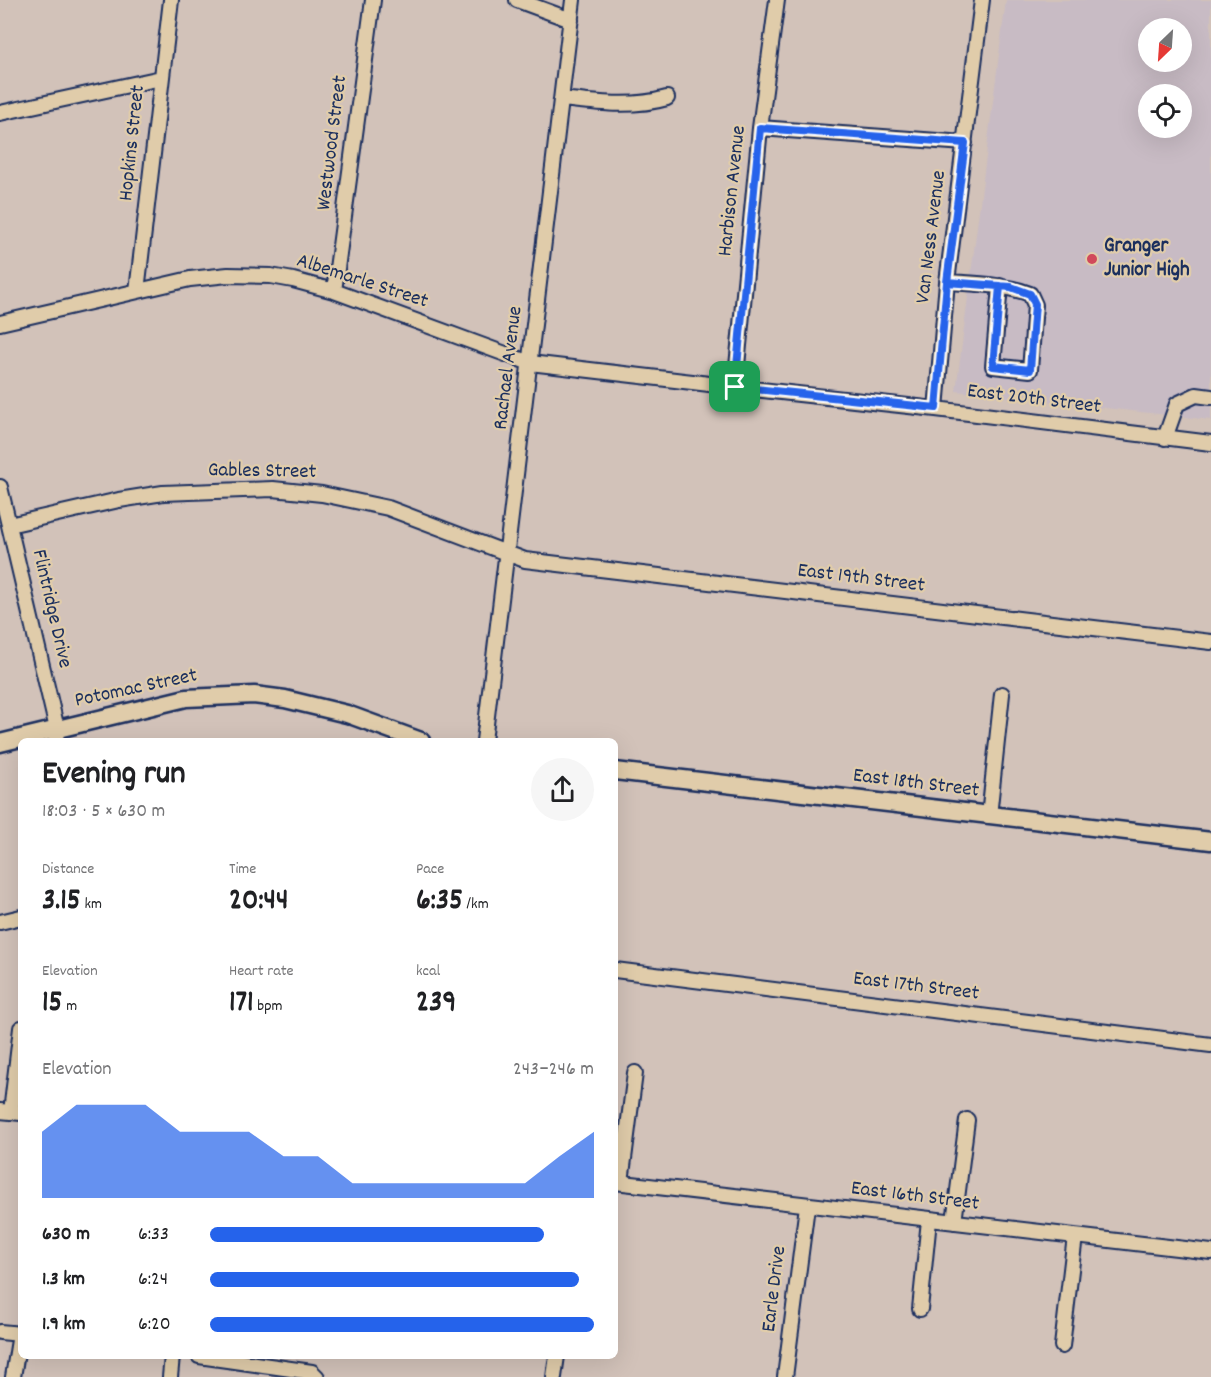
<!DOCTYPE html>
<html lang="en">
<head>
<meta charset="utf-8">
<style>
  body { margin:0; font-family:Dekko,sans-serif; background:#f6f6f6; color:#202124; height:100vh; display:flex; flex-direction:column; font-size:22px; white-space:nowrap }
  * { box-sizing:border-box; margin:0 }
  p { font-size:20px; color:#757577 }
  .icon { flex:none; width:33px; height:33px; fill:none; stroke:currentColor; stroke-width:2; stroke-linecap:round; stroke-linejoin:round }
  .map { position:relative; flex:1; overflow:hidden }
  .sheet { position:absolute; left:18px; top:738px; width:600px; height:621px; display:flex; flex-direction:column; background:#fff; border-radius:9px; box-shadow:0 6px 24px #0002 }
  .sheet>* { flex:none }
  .needle { width:39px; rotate:205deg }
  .tools { position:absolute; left:1138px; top:18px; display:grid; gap:12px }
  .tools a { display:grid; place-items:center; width:54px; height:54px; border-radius:50%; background:#fff; box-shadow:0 6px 24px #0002; font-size:30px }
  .pin { position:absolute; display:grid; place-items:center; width:51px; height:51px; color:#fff; margin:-26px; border-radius:12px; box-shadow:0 3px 9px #0006 }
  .round { display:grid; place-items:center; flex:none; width:63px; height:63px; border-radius:32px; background:#f6f6f6 }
  .headline { display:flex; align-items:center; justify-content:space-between; height:102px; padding:0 24px }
  h1 { font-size:33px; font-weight:700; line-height:45px }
  .figures { display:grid; grid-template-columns:repeat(3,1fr); gap:9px; height:102px; padding:6px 24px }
  .figures div { display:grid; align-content:center }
  .figures b { font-size:30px; font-weight:700 }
  .figures small { font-size:16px; font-weight:400 }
  .figures p { font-size:16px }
  .chart { height:168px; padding:12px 24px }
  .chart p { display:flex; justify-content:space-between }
  .chart svg { width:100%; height:108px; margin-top:6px; fill:#2563eb; opacity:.7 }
  ul { padding:0 24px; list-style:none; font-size:20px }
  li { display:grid; grid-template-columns:96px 72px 1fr; align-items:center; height:45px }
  li i { height:15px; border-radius:8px; background:#2563eb }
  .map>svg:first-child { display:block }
  .built { fill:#c8bbc4; fill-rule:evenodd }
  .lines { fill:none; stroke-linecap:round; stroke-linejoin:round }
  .minor-casing { stroke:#1b2f5e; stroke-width:18 }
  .major-casing { stroke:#1b2f5e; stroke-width:21 }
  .minor { stroke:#e0ccaa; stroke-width:14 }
  .major { stroke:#e0ccaa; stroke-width:16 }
  .route-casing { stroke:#fff; stroke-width:12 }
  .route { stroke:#2563eb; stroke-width:8 }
  .poi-dot { fill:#d1495b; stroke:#e0ccaa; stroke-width:2 }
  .labels { text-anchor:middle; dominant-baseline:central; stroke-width:4.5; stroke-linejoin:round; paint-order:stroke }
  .street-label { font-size:21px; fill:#1b2f5e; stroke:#e0ccaa }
  .poi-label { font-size:21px; font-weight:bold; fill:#1b2f5e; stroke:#e0ccaa; text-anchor:start }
</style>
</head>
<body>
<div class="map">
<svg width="1211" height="1377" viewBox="0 0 1211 1377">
  <rect width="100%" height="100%" fill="#d2c2b9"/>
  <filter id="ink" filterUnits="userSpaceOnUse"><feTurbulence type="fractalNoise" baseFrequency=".0167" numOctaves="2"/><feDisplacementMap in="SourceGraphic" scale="12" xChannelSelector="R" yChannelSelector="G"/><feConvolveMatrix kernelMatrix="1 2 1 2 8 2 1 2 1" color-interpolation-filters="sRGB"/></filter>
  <g filter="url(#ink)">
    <path class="built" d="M1006,0h205v420l-255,-29zM1149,28h33v34h-33zM1149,94h33v34h-33z"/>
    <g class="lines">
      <g class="minor-casing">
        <path id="minor" d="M517,0l54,20
          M562,99c36,4 71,9 105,-1
          M0,113l161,-35
          M760,128l205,15
          M947,282c29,2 56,2 83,12l5,11 -5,65 -37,-4 7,-80
          M137,291l34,-291
          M334,291l39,-291
          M0,323l190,-44 38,-4 43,1 22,4 41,11 196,72 205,24 201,22 275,34
          M735,387l25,-259 17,-128
          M936,409l11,-127 35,-282
          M1165,438l12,-34 19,-9 15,2
          M0,487l57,242 -1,12
          M9,525l110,-25 44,-7 110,-4 49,5 66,14 137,52 686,82
          M484,741l89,-741
          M989,816l13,-122
          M0,922l21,-5
          M615,970l596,75
          M0,1111l21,2
          M11,1112l10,-84
          M615,1182l596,70
          M621,1182l14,-109
          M954,1222l13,-102
          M920,1309l9,-89
          M0,1332l21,2
          M1062,1346l13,-110
          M199,1356l113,16 5,5
          M13,1377l7,-43
          M170,1377l2,-21
          M554,1377l3,-21
          M785,1377l22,-171"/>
      </g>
      <g class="major-casing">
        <path id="major" d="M0,743l186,-45 68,-3 31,4 62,15 74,27
          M615,771l596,70"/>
      </g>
      <use href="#minor" class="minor"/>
      <use href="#major" class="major"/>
    </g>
  </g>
  <g class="lines" filter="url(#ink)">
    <g class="route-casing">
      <path id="route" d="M735,387l201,21 11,-126 64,5 19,7 5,10 -5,66 -37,-4 7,-80 -53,-4 18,-139 -205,-15 -25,259"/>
    </g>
    <use href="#route" class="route"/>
  </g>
  <circle class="poi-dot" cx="1092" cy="259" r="6"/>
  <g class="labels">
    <g class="street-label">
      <text transform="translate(133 143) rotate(-84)">Hopkins Street</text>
      <text transform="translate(333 143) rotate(-83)">Westwood Street</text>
      <text transform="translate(733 191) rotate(-84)">Harbison Avenue</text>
      <text transform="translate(932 237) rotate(-83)">Van Ness Avenue</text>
      <text transform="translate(362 282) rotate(18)">Albemarle Street</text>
      <text transform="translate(509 368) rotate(-83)">Rachael Avenue</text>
      <text transform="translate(1034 400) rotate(7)">East 20th Street</text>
      <text transform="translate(262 472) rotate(1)">Gables Street</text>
      <text transform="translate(861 579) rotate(7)">East 19th Street</text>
      <text transform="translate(51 609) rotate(77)">Flintridge Drive</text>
      <text transform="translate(136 689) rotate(-12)">Potomac Street</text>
      <text transform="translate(916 784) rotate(7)">East 18th Street</text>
      <text transform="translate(916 987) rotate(7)">East 17th Street</text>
      <text transform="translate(915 1197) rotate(7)">East 16th Street</text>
      <text transform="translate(775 1289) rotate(-83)">Earle Drive</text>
    </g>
    <g class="poi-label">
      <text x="1104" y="247">Granger<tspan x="1104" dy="24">Junior High</tspan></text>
    </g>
  </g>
</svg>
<div class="tools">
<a><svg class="needle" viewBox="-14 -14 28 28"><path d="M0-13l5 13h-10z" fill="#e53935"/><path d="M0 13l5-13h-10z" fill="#757577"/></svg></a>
<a><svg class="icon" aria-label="locate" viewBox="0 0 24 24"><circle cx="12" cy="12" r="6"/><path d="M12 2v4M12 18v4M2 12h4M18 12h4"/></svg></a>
</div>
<div class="pin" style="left:735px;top:387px;background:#1e9e55"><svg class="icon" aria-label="arrive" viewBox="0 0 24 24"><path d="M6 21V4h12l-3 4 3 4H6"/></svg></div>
<section class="sheet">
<div class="headline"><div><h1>Evening run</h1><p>18:03 · 5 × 630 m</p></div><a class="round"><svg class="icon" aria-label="share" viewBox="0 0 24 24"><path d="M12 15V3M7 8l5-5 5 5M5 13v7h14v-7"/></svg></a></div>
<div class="figures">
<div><p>Distance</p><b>3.15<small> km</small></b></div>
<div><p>Time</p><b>20:44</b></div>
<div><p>Pace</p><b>6:35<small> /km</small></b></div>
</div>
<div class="figures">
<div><p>Elevation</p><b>15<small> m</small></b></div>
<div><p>Heart rate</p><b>171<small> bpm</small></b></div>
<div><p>kcal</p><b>239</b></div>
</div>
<div class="chart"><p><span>Elevation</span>243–246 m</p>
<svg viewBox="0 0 160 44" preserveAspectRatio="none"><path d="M0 44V17L10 6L20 6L30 6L40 17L50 17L60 17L70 27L80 27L90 38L100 38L110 38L120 38L130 38L140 38L150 27L160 17V44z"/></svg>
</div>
<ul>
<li><b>630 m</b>6:33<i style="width:87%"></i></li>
<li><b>1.3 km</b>6:24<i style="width:96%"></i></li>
<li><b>1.9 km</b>6:20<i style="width:100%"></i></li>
</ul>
</section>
</div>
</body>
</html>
